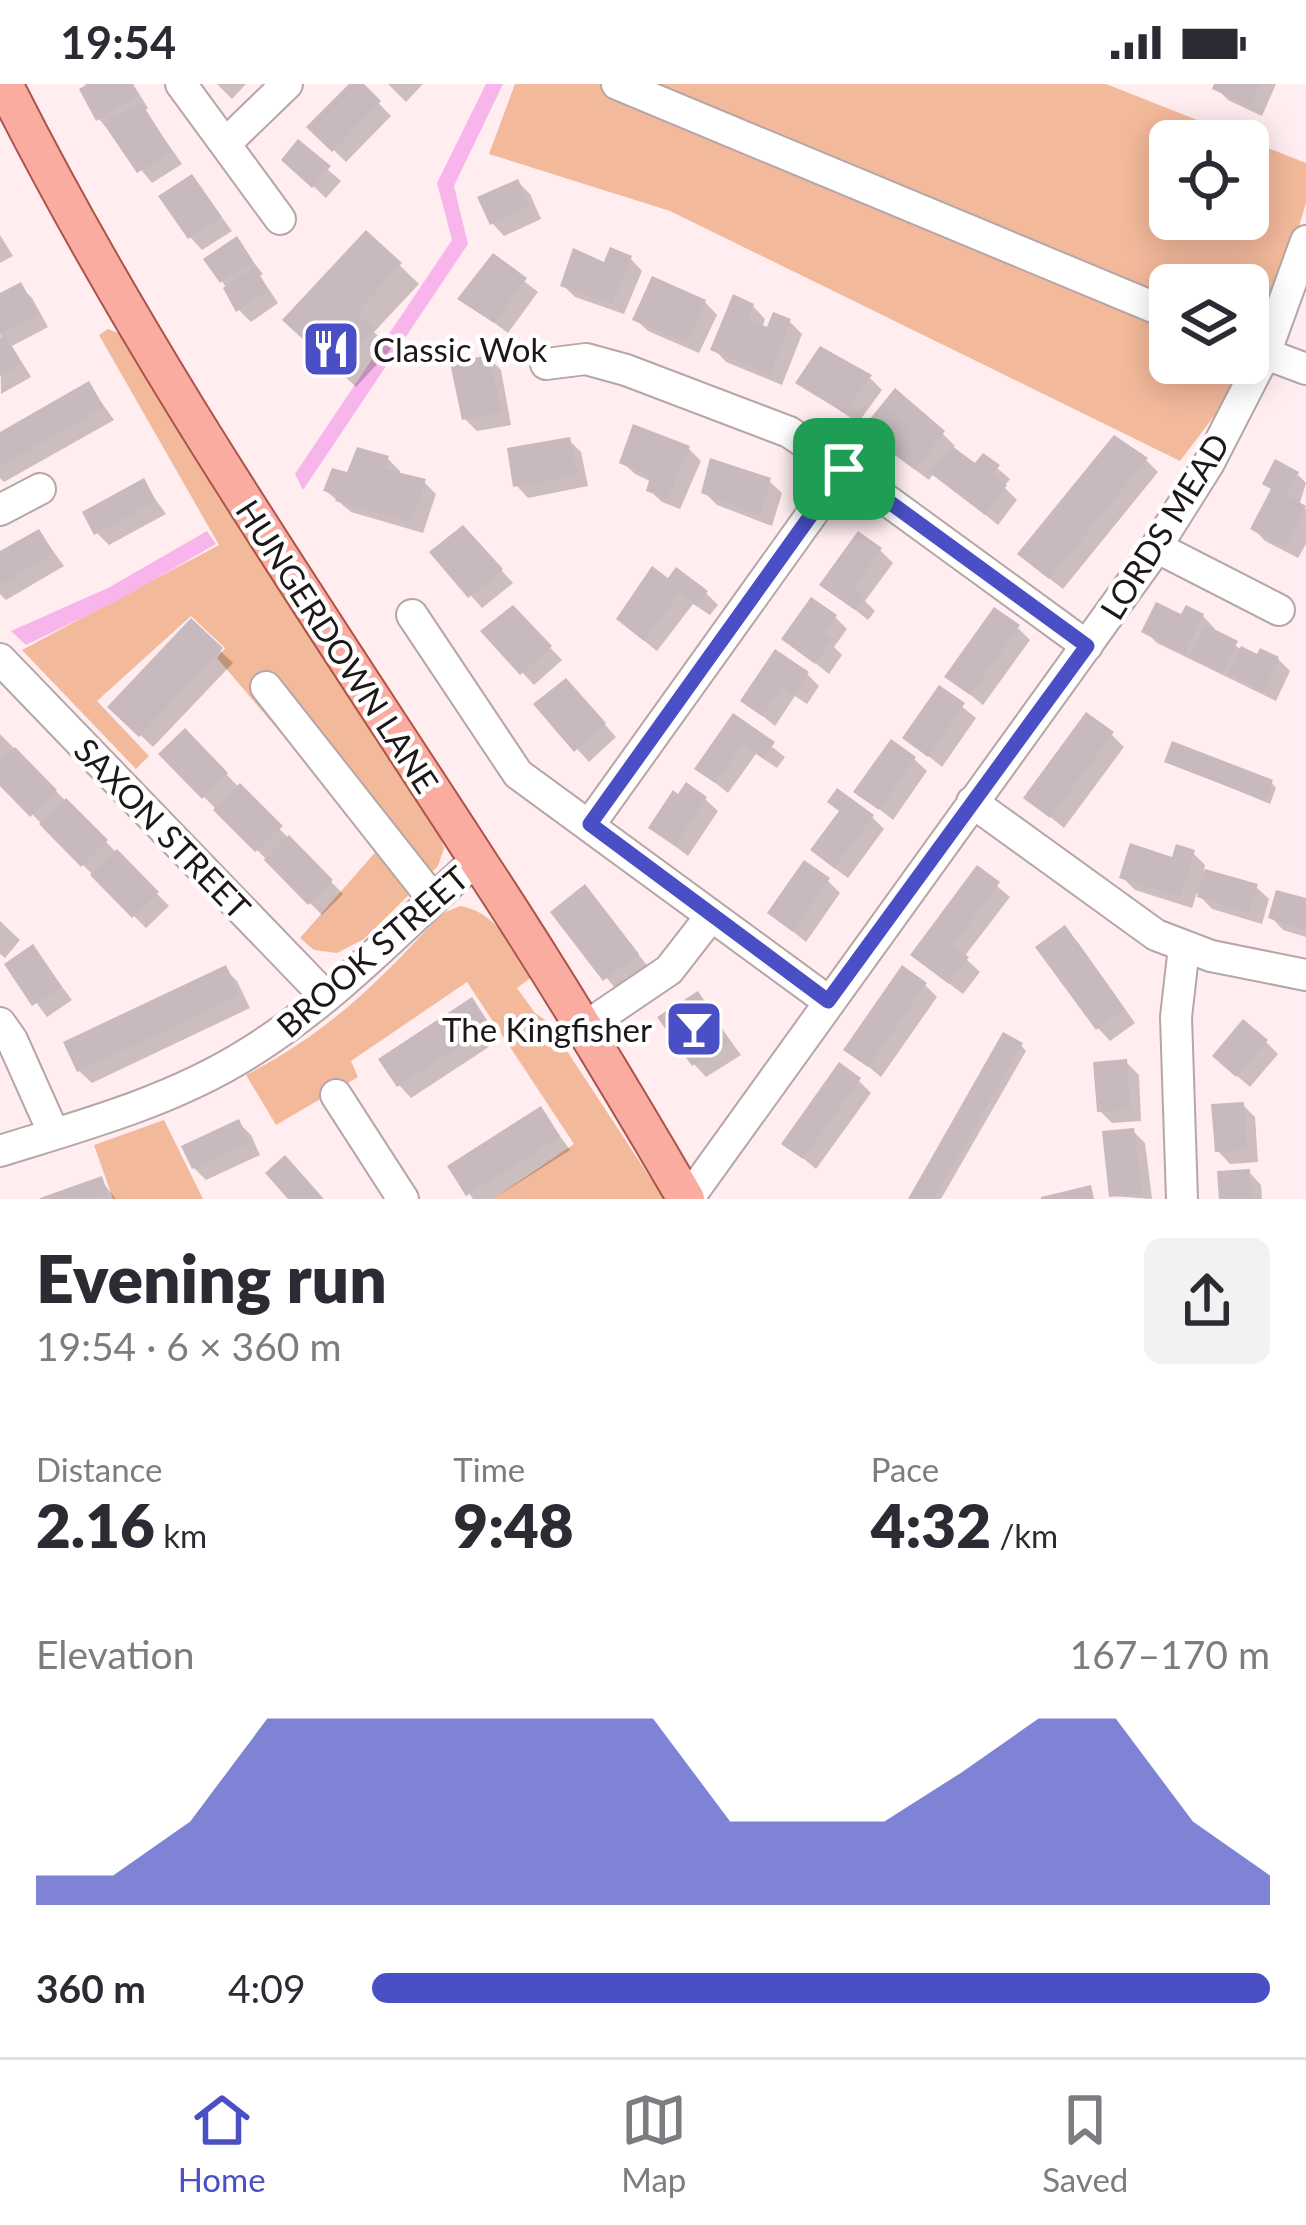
<!DOCTYPE html>
<html lang="en">
<head>
<meta charset="utf-8">
<style>
  body { margin:0; font-family:Lato,sans-serif; background:#f2f2f3; color:#2b2b33; height:100vh; display:flex; flex-direction:column; font-size:45px; white-space:nowrap }
  * { box-sizing:border-box; margin:0 }
  p { font-size:39px; color:#7c7c81 }
  .icon { flex:none; width:66px; height:66px; fill:none; stroke:currentColor; stroke-width:2; stroke-linecap:round; stroke-linejoin:round }
  .map { position:relative; height:1115px; overflow:hidden }
  .side { display:flex; flex-direction:column; background:#fff; flex:1 }
  .side>* { flex:none }
  .controls { position:absolute; left:1149px; top:36px; display:grid; gap:24px }
  .controls a { display:grid; place-items:center; width:120px; height:120px; border-radius:18px; background:#fff; box-shadow:0 6px 30px #0003; font-size:60px }
  .pin { position:absolute; display:grid; place-items:center; width:102px; height:102px; color:#fff; margin:-51px; border-radius:24px; box-shadow:0 6px 18px #0006 }
  .round { display:grid; place-items:center; flex:none; width:126px; height:126px; border-radius:18px; background:#f2f2f3 }
  .overview { display:flex; align-items:center; justify-content:space-between; height:204px; padding:0 36px }
  h1 { font-size:66px; font-weight:800; line-height:90px }
  .metrics { display:grid; grid-template-columns:repeat(3,1fr); gap:18px; height:204px; padding:12px 36px }
  .metrics div { display:grid; align-content:center }
  .metrics b { font-size:60px; font-weight:800 }
  .metrics small { font-size:33px; font-weight:400 }
  .metrics p { font-size:33px }
  .chart { height:336px; padding:24px 36px }
  .chart p { display:flex; justify-content:space-between }
  .chart svg { width:100%; height:216px; margin-top:12px; fill:#4a4fc5; opacity:.7 }
  ul { padding:0 36px; list-style:none; font-size:39px }
  li { display:grid; grid-template-columns:192px 144px 1fr; align-items:center; height:90px }
  li i { height:30px; border-radius:15px; background:#4a4fc5 }
  .status { display:flex; justify-content:space-between; align-items:center; height:84px; padding:0 60px; background:#fff; direction:ltr }
  .status svg { height:33px; fill:currentColor }
  .dock { display:flex; justify-content:space-around; align-items:center; height:168px; border-top:3px solid #e1e1e2; background:#fff; font-size:33px; color:#7c7c81 }
  .dock a { display:grid; justify-items:center; gap:6px }
  .dock .current { color:#4a4fc5 }
  .map>svg:first-child { display:block }
  .green { fill:#f3b99b; fill-rule:evenodd }
  .water { fill:#f7b5eb }
  .shadow { fill:#0003 }
  .building { fill:#c8b9bf }
  .lines { fill:none; stroke-linecap:round; stroke-linejoin:round }
  .minor-casing { stroke:#b6a6a7; stroke-width:34 }
  .major-casing { stroke:#ac5449; stroke-width:40 }
  .minor { stroke:#fff; stroke-width:30 }
  .major { stroke:#fbaca1; stroke-width:36 }
  .route-casing { stroke:#fff; stroke-width:24 }
  .route { stroke:#4a4fc5; stroke-width:15 }
  .labels { text-anchor:middle; dominant-baseline:central; stroke-width:9; stroke-linejoin:round; paint-order:stroke }
  .poi-label { font-size:33px; fill:#1d1718; stroke:#fff; text-anchor:start }
  .street-label { font-size:33px; fill:#1d1718; stroke:#fff }
</style>
</head>
<body>
<div class="status"><b>19:54</b><svg viewBox="0 0 49 12"><path d="M0 12V9h3v3zM5 12V6h3v6zM10 12V3h3v9zM15 12V0h3v12zM26 1h20v11H26zM47 4h2v5h-2z"/></svg></div>
<div class="map">
<svg width="1306" height="1115" viewBox="0 0 1306 1115">
  <rect width="100%" height="100%" fill="#ffedef"/>
  <path class="green" d="M515,0h591l200,79v40l-46,153 -80,105 -510,-250 -181,-57zM1170,57h78v78h-78zM1170,201h78v78h-78z
    M108,245l15,6 312,489 9,24 -6,18 -74,73 -27,14 -23,-3 -14,-12 79,-90 -162,-190 8,-10 -34,-32 -94,85 52,55 -13,13 -114,-119 197,-105 -120,-210z
    M460,822c37,6 53,42 72,71l-15,11 18,25 13,9 116,177h-171l81,-55 -107,-162 -116,79 7,16 -82,48 -30,-50c84,-44 132,-92 195,-161z
    M164,1036l39,79h-90l-19,-54z"/>
  <path class="water" d="M486,0h17l-49,102 14,58 -165,246 -8,-16 157,-234 -15,-57z
    M207,447l9,13 -99,57 -91,44 -15,-14 97,-43z"/>
  <path class="shadow" d="M85,0h48l15,24 -3,3 37,53 -30,19 -53,-64z
    M217,0h29l-14,15z
    M354,0h6l31,32 -45,46 -36,-35z
    M388,0h35l-17,18z
    M1218,0h58l-14,32 -34,-16 -12,-12z
    M298,60l43,37 -15,17 -28,-26z
    M192,93l40,54 -30,19 -12,-13z
    M518,98l12,12 11,25 -37,17 -12,-13z
    M367,150l52,50 -45,48 17,17 -35,38 -51,-48z
    M0,151l13,21 -13,7z
    M236,156l27,34 -3,2 18,27 -27,19 -12,-12 -17,-29z
    M494,173l44,35 -30,41 -47,-35z
    M630,174l12,13 -18,43 -49,-17 -12,-12z
    M20,202l12,12 16,29 -36,19 19,31 -30,17 -1,-97z
    M705,218l12,13 -18,38 -51,-22 -13,-12z
    M753,222l12,13 -3,9 6,3 22,-9 12,12 -20,51 -56,-23 -12,-13z
    M821,266l49,28 12,12 -24,33 -59,-41z
    M489,274l12,12 10,55 -34,6 -12,-12z
    M89,301l25,35 -110,62 -4,-4v-43z
    M942,349l13,13 -3,4 24,17 8,-10 26,22 -6,8 13,13 -19,25 -64,-52 -5,7 -51,-38z
    M569,356l12,12 7,34 -60,12 -12,-13z
    M689,365l12,12 -21,48 -18,-7 -13,-12 3,-8 -17,-8 -13,-12z
    M388,375l12,12 -2,5 26,6 12,12 -13,39 -72,-21 -25,-21 23,-15z
    M1146,376l12,12 -95,117 -30,-23z
    M1298,391l8,8 -7,23 7,3v35l-8,14 -33,-17 -12,-13z
    M769,397l13,12 -10,33 -55,-21 -13,-13z
    M143,398l23,32 -57,31 -12,-12z
    M39,448l25,34 -58,34 -6,-6v-39z
    M475,457l38,42 -31,25 -49,-56z
    M880,466l13,13 -28,38 10,10 -7,9 -45,-36z
    M668,498l38,11 12,12 -8,10 -17,-11 -36,47 -25,-20z
    M513,525l49,51 -28,25 -50,-54z
    M1203,532l12,13 -2,3 31,19 34,8 12,12 -14,30 -119,-58 -12,-12 37,-13z
    M835,533l12,12 -13,18 8,8 -13,19 -44,-35z
    M191,539l42,40 -80,84 -42,-40z
    M1018,544l12,12 -47,65 -35,-28z
    M807,590l12,12 -12,18 -12,-8 -20,30 -31,-25z
    M940,605l36,29 -34,49 -36,-29z
    M578,610l38,43 -27,25 -52,-58z
    M734,633l51,40 -8,11 -21,-14 -28,39 -30,-24z
    M185,648l158,162 -21,21 -118,-118z
    M0,650l169,172 -23,22 -146,-146z
    M1112,651l12,12 -60,81 -37,-30z
    M914,675l13,12 -34,49 -36,-29z
    M1167,677l104,21 5,6 -6,16z
    M705,715l13,12 -30,45 -37,-28z
    M872,733l12,12 -36,49 -22,-16z
    M1193,769l12,12 -1,6 52,16 13,12 -7,25 -50,-15 -15,-16 -5,15 -57,-18 -13,-13z
    M978,786l32,27 -46,60 16,15 -17,22 -37,-28z
    M828,797l12,12 -34,49 -36,-29z
    M597,817l52,67 -31,24 -64,-80z
    M1306,817v36l-23,-7 -12,-13z
    M0,837l20,19 -15,18 -5,-4z
    M1077,857l58,82 -25,18 -12,-13z
    M33,864l39,52 -25,17 -39,-52z
    M225,885l12,12 13,27 -158,75 -13,-12z
    M925,901l12,12 -56,80 -34,-28z
    M697,911l44,60 -35,22 -12,-13z
    M472,917l29,38 -90,59 -12,-13z
    M1266,958l12,12 -28,33 -22,-19z
    M1021,961l5,6 -85,148h-30z
    M1126,978l13,13 2,46 -29,2 -13,-13z
    M859,997l12,12 -55,76 -31,-26z
    M1243,1021l12,12 3,45 -28,2 -12,-13z
    M541,1026l29,40 -77,49h-20l-22,-32z
    M239,1039l12,12 9,20 -54,25 -12,-12z
    M1133,1047l12,12 7,56 -40,-3z
    M1249,1088l12,13 1,14h-40z
    M101,1096l15,19h-68z"/>
  <path class="building" d="M88,0h43l7,11 -42,26 -17,-32z
    M349,0h15l17,17 -49,51 -26,-25z
    M1214,0h45l-9,22 -38,-17z
    M141,18l31,49 -35,22 -34,-50z
    M298,55l33,27 -19,22 -31,-28z
    M192,90l30,43 -34,22 -30,-43z
    M518,95l12,27 -40,19 -13,-28z
    M366,146l36,33 -46,50 19,16 -39,41 -54,-50z
    M237,152l16,25 -33,22 -17,-24z
    M610,163l22,9 -20,48 -52,-18 13,-38 31,14z
    M493,169l34,25 -33,45 -37,-24z
    M255,182l13,24 -32,22 -13,-24z
    M652,192l54,24 -19,43 -55,-23z
    M21,198l17,32 -38,20v-41z
    M733,210l21,10 -6,15 19,8 6,-15 18,7 -21,56 -60,-25z
    M5,252l16,28 -21,12v-37z
    M820,262l52,29 -28,38 -49,-30z
    M489,271l12,58 -39,7 -12,-57z
    M89,297l15,26 -104,59v-34z
    M895,304l50,43 -30,39 -54,-40z
    M633,340l57,22 -22,53 -22,-8 4,-14 -31,-14z
    M1114,351l34,23 -99,121 -32,-25z
    M570,353l8,38 -65,12 -6,-39z
    M952,362l23,17 8,-10 17,12 -8,10 15,10 -22,30 -55,-42z
    M357,363l32,9 -5,13 42,10 -15,43 -76,-21 3,-6 -15,-4 9,-23 15,4z
    M710,374l61,20 -11,38 -59,-23z
    M1275,375l24,13 -12,23 19,11 -21,42 -35,-19 21,-40 -9,-5z
    M144,394l12,23 -62,34 -12,-23z
    M463,441l40,44 -35,29 -39,-46z
    M39,445l15,24 -54,32v-34z
    M858,447l24,17 -28,40 11,9 -10,13 -36,-25z
    M652,482l16,12 8,-11 32,24 -11,14 -18,-11 -35,47 -28,-22z
    M811,513l26,18 -14,19 9,7 -17,23 -34,-25z
    M1156,518l25,12 5,-9 18,9 -19,40 -44,-22z
    M513,521l39,41 -32,29 -40,-44z
    M994,523l26,18 -50,70 -26,-18z
    M191,534l32,30 -84,89 -32,-30z
    M1206,541l32,16 -16,32 -32,-16z
    M1241,562l16,8 3,-6 19,9 -16,34 -35,-17z
    M775,565l34,23 -15,22 -12,-8 -20,30 -22,-15z
    M566,594l40,45 -32,29 -41,-48z
    M939,601l26,18 -37,54 -26,-19z
    M1086,628l28,20 -64,86 -27,-20z
    M733,629l42,29 -11,16 -21,-14 -28,39 -21,-14z
    M185,644l43,45 -26,26 -44,-45z
    M891,655l25,18 -37,53 -26,-18z
    M1172,657l101,39 -8,21 -101,-39z
    M15,663l42,43 -27,27 -30,-31v-24z
    M686,698l21,15 -32,49 -27,-18 25,-38 5,4z
    M240,699l43,43 -28,26 -42,-42z
    M837,704l37,27 -40,53 -24,-18 29,-39 -12,-9z
    M66,714l42,42 -27,27 -42,-43z
    M289,751l44,45 -25,25 -44,-45z
    M1130,759l42,14 4,-13 19,6 -15,47 -61,-19z
    M117,765l42,43 -27,26 -42,-43z
    M804,776l26,18 -37,54 -26,-19z
    M977,781l23,17 -47,63 16,12 -20,27 -39,-29z
    M1205,785l53,15 -9,29 -52,-16z
    M585,800l54,70 -36,27 -53,-69z
    M1276,806l30,8v32l-38,-12z
    M1065,841l60,84 -29,21 -61,-83z
    M33,860l29,43 -30,19 -28,-42z
    M226,881l14,30 -163,77 -14,-30z
    M902,881l25,18 -59,84 -25,-17z
    M698,907l33,51 -39,24 -35,-49z
    M472,913l18,28 -93,62 -19,-28z
    M1243,935l25,21 -32,37 -24,-21z
    M1003,948l20,11 -89,156h-26z
    M1127,975l3,50 -33,3 -4,-50z
    M839,978l22,16 -58,81 -22,-15z
    M1244,1018l3,48 -32,2 -4,-48z
    M541,1022l19,30 -94,60 -19,-30z
    M239,1035l11,24 -58,26 -11,-23z
    M1134,1044l8,66 -33,3 -7,-66z
    M285,1071l39,44h-36l-23,-26z
    M1250,1085l2,30h-33l-2,-28z
    M102,1092l7,21 -69,2v-1z
    M1091,1101l3,14h-53v-2z"/>
  <g class="lines">
    <g class="minor-casing">
      <path id="minor" d="M181,0l44,60
        M617,0l553,230
        M280,135l-55,-75 62,-60
        M1250,264l56,21
        M546,280l40,-5 40,11 163,62 55,37
        M0,426l40,-21
        M1156,463l123,63
        M412,531l106,159 310,227
        M0,575l326,338
        M266,603l167,212
        M972,718l184,133 55,21 95,19
        M590,740l254,-355 243,177
        M0,939l12,17 42,94
        M585,943l84,-57 42,-54
        M336,1011l67,104
        M0,1067c84,-26 172,-50 247,-97 86,-53 156,-128 230,-195
        M688,1115l460,-639 61,-97 56,-109 41,-113
        M1182,1115l-6,-182 8,-70"/>
    </g>
    <g class="major-casing">
      <path id="major" d="M4,0c136,271 308,520 473,775 73,111 142,225 209,340"/>
    </g>
    <use href="#minor" class="minor"/>
    <use href="#major" class="major"/>
  </g>
  <g class="lines">
    <g class="route-casing">
      <path id="route" d="M844,385l243,177 -259,355 -238,-177z"/>
    </g>
    <use href="#route" class="route"/>
  </g>
  <defs>
    <g id="restaurant-square" transform="scale(3)"><rect x="-9" y="-9" width="18" height="18" rx="4" fill="#4a4fc5" stroke="#fff"/><path d="M-5-6h1v4h1v-4h1v4h1v-4h1v5L-1.5 .5V6h-2V.5L-5-1ZM5-6V6H3V1.5H1.5Q1.5-4 5-6Z" fill="#fff"/></g>
    <g id="bar-square" transform="scale(3)"><rect x="-9" y="-9" width="18" height="18" rx="4" fill="#4a4fc5" stroke="#fff"/><path d="M-6-5H6L.8 .8V4.5H3.5V6h-7V4.5H-.8V.8Z" fill="#fff"/></g>
  </defs>
  <g fill-rule="evenodd">
    <use href="#restaurant-square" x="331" y="265"/>
    <use href="#bar-square" x="694" y="945"/>
  </g>
  <g class="labels">
    <g class="poi-label">
      <text x="373" y="265">Classic Wok</text>
      <text x="652" y="945" text-anchor="end">The Kingfisher</text>
    </g>
    <g class="street-label">
      <text transform="translate(1164 442) rotate(-58)">LORDS MEAD</text>
      <text transform="translate(338 562) rotate(57)">HUNGERDOWN LANE</text>
      <text transform="translate(163 744) rotate(46)">SAXON STREET</text>
      <text transform="translate(372 867) rotate(-41)">BROOK STREET</text>
    </g>
  </g>
</svg>
<div class="controls">
<a><svg class="icon" aria-label="locate" viewBox="0 0 24 24"><circle cx="12" cy="12" r="6"/><path d="M12 2v4M12 18v4M2 12h4M18 12h4"/></svg></a>
<a><svg class="icon" aria-label="layers" viewBox="0 0 24 24"><path d="M12 4l9 5-9 5-9-5zM3 14l9 5 9-5"/></svg></a>
</div>
<div class="pin" style="left:844px;top:385px;background:#1e9e55"><svg class="icon" aria-label="arrive" viewBox="0 0 24 24"><path d="M6 21V4h12l-3 4 3 4H6"/></svg></div>
</div>
<section class="side">
<div class="overview"><div><h1>Evening run</h1><p>19:54 · 6 × 360 m</p></div><a class="round"><svg class="icon" aria-label="share" viewBox="0 0 24 24"><path d="M12 15V3M7 8l5-5 5 5M5 13v7h14v-7"/></svg></a></div>
<div class="metrics">
<div><p>Distance</p><b>2.16<small> km</small></b></div>
<div><p>Time</p><b>9:48</b></div>
<div><p>Pace</p><b>4:32<small> /km</small></b></div>
</div>
<div class="chart"><p><span>Elevation</span>167–170 m</p>
<svg viewBox="0 0 160 44" preserveAspectRatio="none"><path d="M0 44V38L10 38L20 27L30 6L40 6L50 6L60 6L70 6L80 6L90 27L100 27L110 27L120 17L130 6L140 6L150 27L160 38V44z"/></svg>
</div>
<ul>
<li><b>360 m</b>4:09<i style="width:100%"></i></li>
</ul>
</section>
<nav class="dock">
<a class="current"><svg class="icon" aria-label="home" viewBox="0 0 24 24"><path d="M3 11l9-7 9 7M6 9v11h12V9"/></svg>Home</a>
<a><svg class="icon" aria-label="map" viewBox="0 0 24 24"><path d="M3 6l6-2 6 2 6-2v14l-6 2-6-2-6 2zM9 4v14M15 6v14"/></svg>Map</a>
<a><svg class="icon" aria-label="saved" viewBox="0 0 24 24"><path d="M7 4h10v16l-5-4-5 4z"/></svg>Saved</a>
</nav>
</body>
</html>
